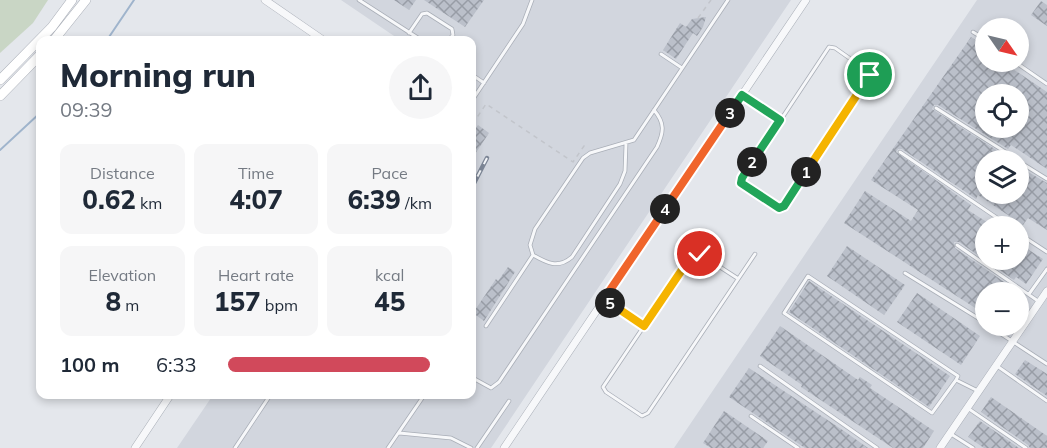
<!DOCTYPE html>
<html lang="en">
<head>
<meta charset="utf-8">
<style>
  body { margin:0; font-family:Mulish,sans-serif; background:#f6f6f7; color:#1f2937; height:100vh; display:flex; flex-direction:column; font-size:22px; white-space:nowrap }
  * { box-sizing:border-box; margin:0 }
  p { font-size:20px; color:#747a83 }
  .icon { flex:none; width:33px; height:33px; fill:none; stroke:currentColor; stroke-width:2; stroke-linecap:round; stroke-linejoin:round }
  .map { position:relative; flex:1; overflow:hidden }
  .sheet { position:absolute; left:36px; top:36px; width:440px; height:363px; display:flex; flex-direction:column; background:#fff; border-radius:12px; box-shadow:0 3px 9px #0003 }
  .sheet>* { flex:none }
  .needle { width:39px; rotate:124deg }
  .fabs { position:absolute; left:975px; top:18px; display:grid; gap:12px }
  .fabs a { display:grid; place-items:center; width:54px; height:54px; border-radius:50%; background:#fff; box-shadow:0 3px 9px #0003; font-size:30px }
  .pin { position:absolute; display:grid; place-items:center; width:51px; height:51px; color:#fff; margin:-26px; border:3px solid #fff; border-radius:50%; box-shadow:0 2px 6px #0007 }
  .km { position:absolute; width:30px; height:30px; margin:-15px; border-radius:50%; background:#222; color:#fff; font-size:16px; line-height:30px; text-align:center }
  .round { display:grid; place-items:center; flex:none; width:63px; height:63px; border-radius:32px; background:#f6f6f7 }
  .overview { display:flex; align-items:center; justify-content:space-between; height:102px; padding:0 24px }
  h1 { font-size:33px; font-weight:800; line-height:45px }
  .figures { display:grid; grid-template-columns:repeat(3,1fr); gap:9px; height:102px; padding:6px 24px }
  .figures div { display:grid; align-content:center; border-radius:12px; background:#f6f6f7; text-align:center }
  .figures b { font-size:26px; font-weight:800 }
  .figures small { font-size:16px; font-weight:400 }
  .figures p { font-size:16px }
  ul { padding:0 24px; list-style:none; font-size:20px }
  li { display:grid; grid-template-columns:96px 72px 1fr; align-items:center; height:45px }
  li i { height:15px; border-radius:8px; background:#d1495b }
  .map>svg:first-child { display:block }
  .built { fill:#d2d6de; fill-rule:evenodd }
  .green { fill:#c9d6c5 }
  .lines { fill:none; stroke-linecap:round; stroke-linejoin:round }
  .stream { stroke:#9fb4cc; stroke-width:2 }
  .building { fill:url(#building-cross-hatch); fill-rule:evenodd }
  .lane-casing { stroke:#a9aeb7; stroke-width:4.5 }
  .street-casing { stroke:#a9aeb7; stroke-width:8 }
  .secondary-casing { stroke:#a9aeb7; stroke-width:10 }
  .path { stroke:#c2c5cb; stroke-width:1.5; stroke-dasharray:4.5 4.5; stroke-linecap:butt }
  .lane { stroke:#f7f8fa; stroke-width:3 }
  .street { stroke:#f7f8fa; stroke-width:7 }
  .secondary { stroke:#fff; stroke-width:9 }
  .rail-casing { stroke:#7d8696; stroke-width:4.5 }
  .rail { stroke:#f4f6f9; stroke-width:2; stroke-dasharray:7; stroke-linecap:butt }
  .split-1-casing { stroke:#fff; stroke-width:12 }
  .split-2-casing { stroke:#fff; stroke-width:12 }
  .split-3-casing { stroke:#fff; stroke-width:12 }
  .split-4-casing { stroke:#fff; stroke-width:12 }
  .split-5-casing { stroke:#fff; stroke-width:12 }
  .split-6-casing { stroke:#fff; stroke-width:12 }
  .split-1 { stroke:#f5b400; stroke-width:8 }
  .split-2 { stroke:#22a559; stroke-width:8 }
  .split-3 { stroke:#22a559; stroke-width:8 }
  .split-4 { stroke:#f0652b; stroke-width:8 }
  .split-5 { stroke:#f0652b; stroke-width:8 }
  .split-6 { stroke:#f5b400; stroke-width:8 }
</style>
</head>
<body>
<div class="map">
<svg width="1047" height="448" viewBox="0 0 1047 448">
  <defs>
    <pattern id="building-cross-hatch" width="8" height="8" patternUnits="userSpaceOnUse" patternTransform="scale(1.5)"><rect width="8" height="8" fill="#bbc0ca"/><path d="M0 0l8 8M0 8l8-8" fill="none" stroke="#989da6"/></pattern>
  </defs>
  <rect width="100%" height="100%" fill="#e4e7ec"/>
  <path class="built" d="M341,0h450l-300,448h-314l36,-53 258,-1v-354h-71z
    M977,0h70v448h-373zM986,28h32v34h-32zM986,94h32v34h-32zM986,160h32v34h-32zM986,226h32v34h-32zM986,292h32v34h-32z"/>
  <path class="green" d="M0,0h48l-15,23 -33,30z"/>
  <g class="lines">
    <path class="stream" d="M107,40l27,-40
      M0,150l40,-37"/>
  </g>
  <path class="building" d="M394,0h22l-7,10z
    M424,0h60l-19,27z
    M1041,1l6,4v21l-16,-11z
    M706,17l-3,10 -6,9 -4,-3 -17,26 -13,-9 17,-27 6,4 6,-8z
    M971,37l15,10v15h23l-2,3 40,27v77l-36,-24 -3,4 -70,-44h-4l-2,4 80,51h-26v34h32v-28l29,17v47l-19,-12 -5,7 -45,-30 -2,4 -74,-50h-4l-2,3 75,53 -3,5 25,16h-7v34h32v-17l25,16 -17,25 -10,-7 -2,3 -55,-38h-5l1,6 55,38 -4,6h-20v23l-142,-92 21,-32 46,30 7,-11 -47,-30zM986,94h32v34h-32z
    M478,125l11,8 -18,27v-25z
    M847,246l58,39 -21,30 -57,-39z
    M508,267l7,5 -31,49 -11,-8 23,-34 2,2z
    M809,281l141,95 -21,31 -140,-95z
    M917,293l63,43 -19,29 -64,-43z
    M780,326l78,54 2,-3 12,8 -2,3 64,43 -11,17h-30l-92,-61 1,-2 -42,-29z
    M1025,360l22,14v22l-32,-22z
    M749,368l95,63 24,17h-63l-76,-51z
    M991,397l56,39v12h-17l-2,-3 -47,-33z
    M724,411l44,30 -5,7h-52l-8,-5z
    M980,421l39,27h-35l-16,-11z"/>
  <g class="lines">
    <g class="lane-casing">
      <path id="lane" d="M359,0l62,40
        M973,32l13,8
        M409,33l13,-19 5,-1 25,16 1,6 -4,5
        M661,54l21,14
        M1015,62l32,22
        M471,74l13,9
        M743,96l37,25 49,-74 6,1 34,24v6l-85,128 -5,2 -36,-22 -2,-6 39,-59
        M471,102l52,-78 9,-24
        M936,108l82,52
        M626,144l-1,27 -5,13 -48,73c-14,12 -25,6 -39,-2l-3,-10 5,-16 48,-71 7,-5 44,-13 94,-140
        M900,152l109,74
        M1018,161l29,18
        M1018,233l29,19
        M957,245l81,56
        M905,273l81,50
        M1029,294l18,-25
        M605,300l39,26 50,-73 6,1 37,24
        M486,326l47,-71
        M644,326l-41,61 3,5 36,24 6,-3 107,-159
        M989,326l58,38
        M760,366l117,82
        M997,366l50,35
        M471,377l20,11 8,-6 158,-235c7,-15 8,-24 -3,-37
        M956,380l-24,33 -148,-100 24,-37 150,100 -2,4 22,11
        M969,409l57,39
        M751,416l47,32
        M399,433l52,5 20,10
        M951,434l22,14
        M235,448l36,-54
        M388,448l37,-54
        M477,448l32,-47"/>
    </g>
    <g class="street-casing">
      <path id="street" d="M265,0l58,40
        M135,448l36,-54
        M504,448l302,-448
        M940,448l107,-157"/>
    </g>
    <g class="secondary-casing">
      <path id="secondary" d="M54,40l32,-40
        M0,80l52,-53 20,-27
        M0,96l40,-41"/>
    </g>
    <path class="path" d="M698,18l13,-18
      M471,116l5,3 10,-15 87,58 11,-16 4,2"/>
    <use href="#lane" class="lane"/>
    <use href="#street" class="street"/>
    <use href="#secondary" class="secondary"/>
    <g class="rail-casing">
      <path id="rail" d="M471,189l16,-31"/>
    </g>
    <use href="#rail" class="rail"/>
  </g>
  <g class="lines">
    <g class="split-1-casing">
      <path id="split-1" d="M806,172l64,-97"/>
    </g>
    <g class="split-2-casing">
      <path id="split-2" d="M752,162l-10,16 -1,5 38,25 5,-2 22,-34"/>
    </g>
    <g class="split-3-casing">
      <path id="split-3" d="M730,113l12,-18 38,25 -28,42"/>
    </g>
    <g class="split-4-casing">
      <path id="split-4" d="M665,209l65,-96"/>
    </g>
    <g class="split-5-casing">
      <path id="split-5" d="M610,303l-6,-4 61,-90"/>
    </g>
    <g class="split-6-casing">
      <path id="split-6" d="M610,303l34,23 48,-71 8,-1"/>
    </g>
    <use href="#split-1" class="split-1"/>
    <use href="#split-2" class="split-2"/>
    <use href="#split-3" class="split-3"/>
    <use href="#split-4" class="split-4"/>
    <use href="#split-5" class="split-5"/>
    <use href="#split-6" class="split-6"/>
  </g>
</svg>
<div class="fabs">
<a><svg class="needle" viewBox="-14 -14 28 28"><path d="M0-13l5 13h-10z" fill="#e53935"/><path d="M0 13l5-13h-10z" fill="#747a83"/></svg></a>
<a><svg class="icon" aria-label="locate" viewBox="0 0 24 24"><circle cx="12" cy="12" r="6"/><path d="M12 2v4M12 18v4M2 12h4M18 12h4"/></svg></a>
<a><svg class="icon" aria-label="layers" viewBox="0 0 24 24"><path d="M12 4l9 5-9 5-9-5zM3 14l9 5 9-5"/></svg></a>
<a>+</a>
<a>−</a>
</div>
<div class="pin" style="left:870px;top:75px;background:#1e9e55"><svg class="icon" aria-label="arrive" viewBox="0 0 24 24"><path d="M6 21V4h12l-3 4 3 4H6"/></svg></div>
<div class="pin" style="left:700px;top:254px;background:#d93025"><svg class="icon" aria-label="check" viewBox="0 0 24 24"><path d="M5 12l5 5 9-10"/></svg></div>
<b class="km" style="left:806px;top:172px">1</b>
<b class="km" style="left:752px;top:162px">2</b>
<b class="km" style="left:730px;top:113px">3</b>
<b class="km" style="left:665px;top:209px">4</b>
<b class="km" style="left:610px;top:303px">5</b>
<section class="sheet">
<div class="overview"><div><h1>Morning run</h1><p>09:39</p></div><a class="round"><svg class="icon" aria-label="share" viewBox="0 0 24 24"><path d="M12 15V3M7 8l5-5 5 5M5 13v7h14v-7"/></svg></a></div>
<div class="figures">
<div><p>Distance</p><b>0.62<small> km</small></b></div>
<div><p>Time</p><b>4:07</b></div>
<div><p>Pace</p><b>6:39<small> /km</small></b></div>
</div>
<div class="figures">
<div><p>Elevation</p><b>8<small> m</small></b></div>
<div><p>Heart rate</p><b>157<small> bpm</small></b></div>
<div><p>kcal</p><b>45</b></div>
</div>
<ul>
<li><b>100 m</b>6:33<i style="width:90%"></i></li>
</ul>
</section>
</div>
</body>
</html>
